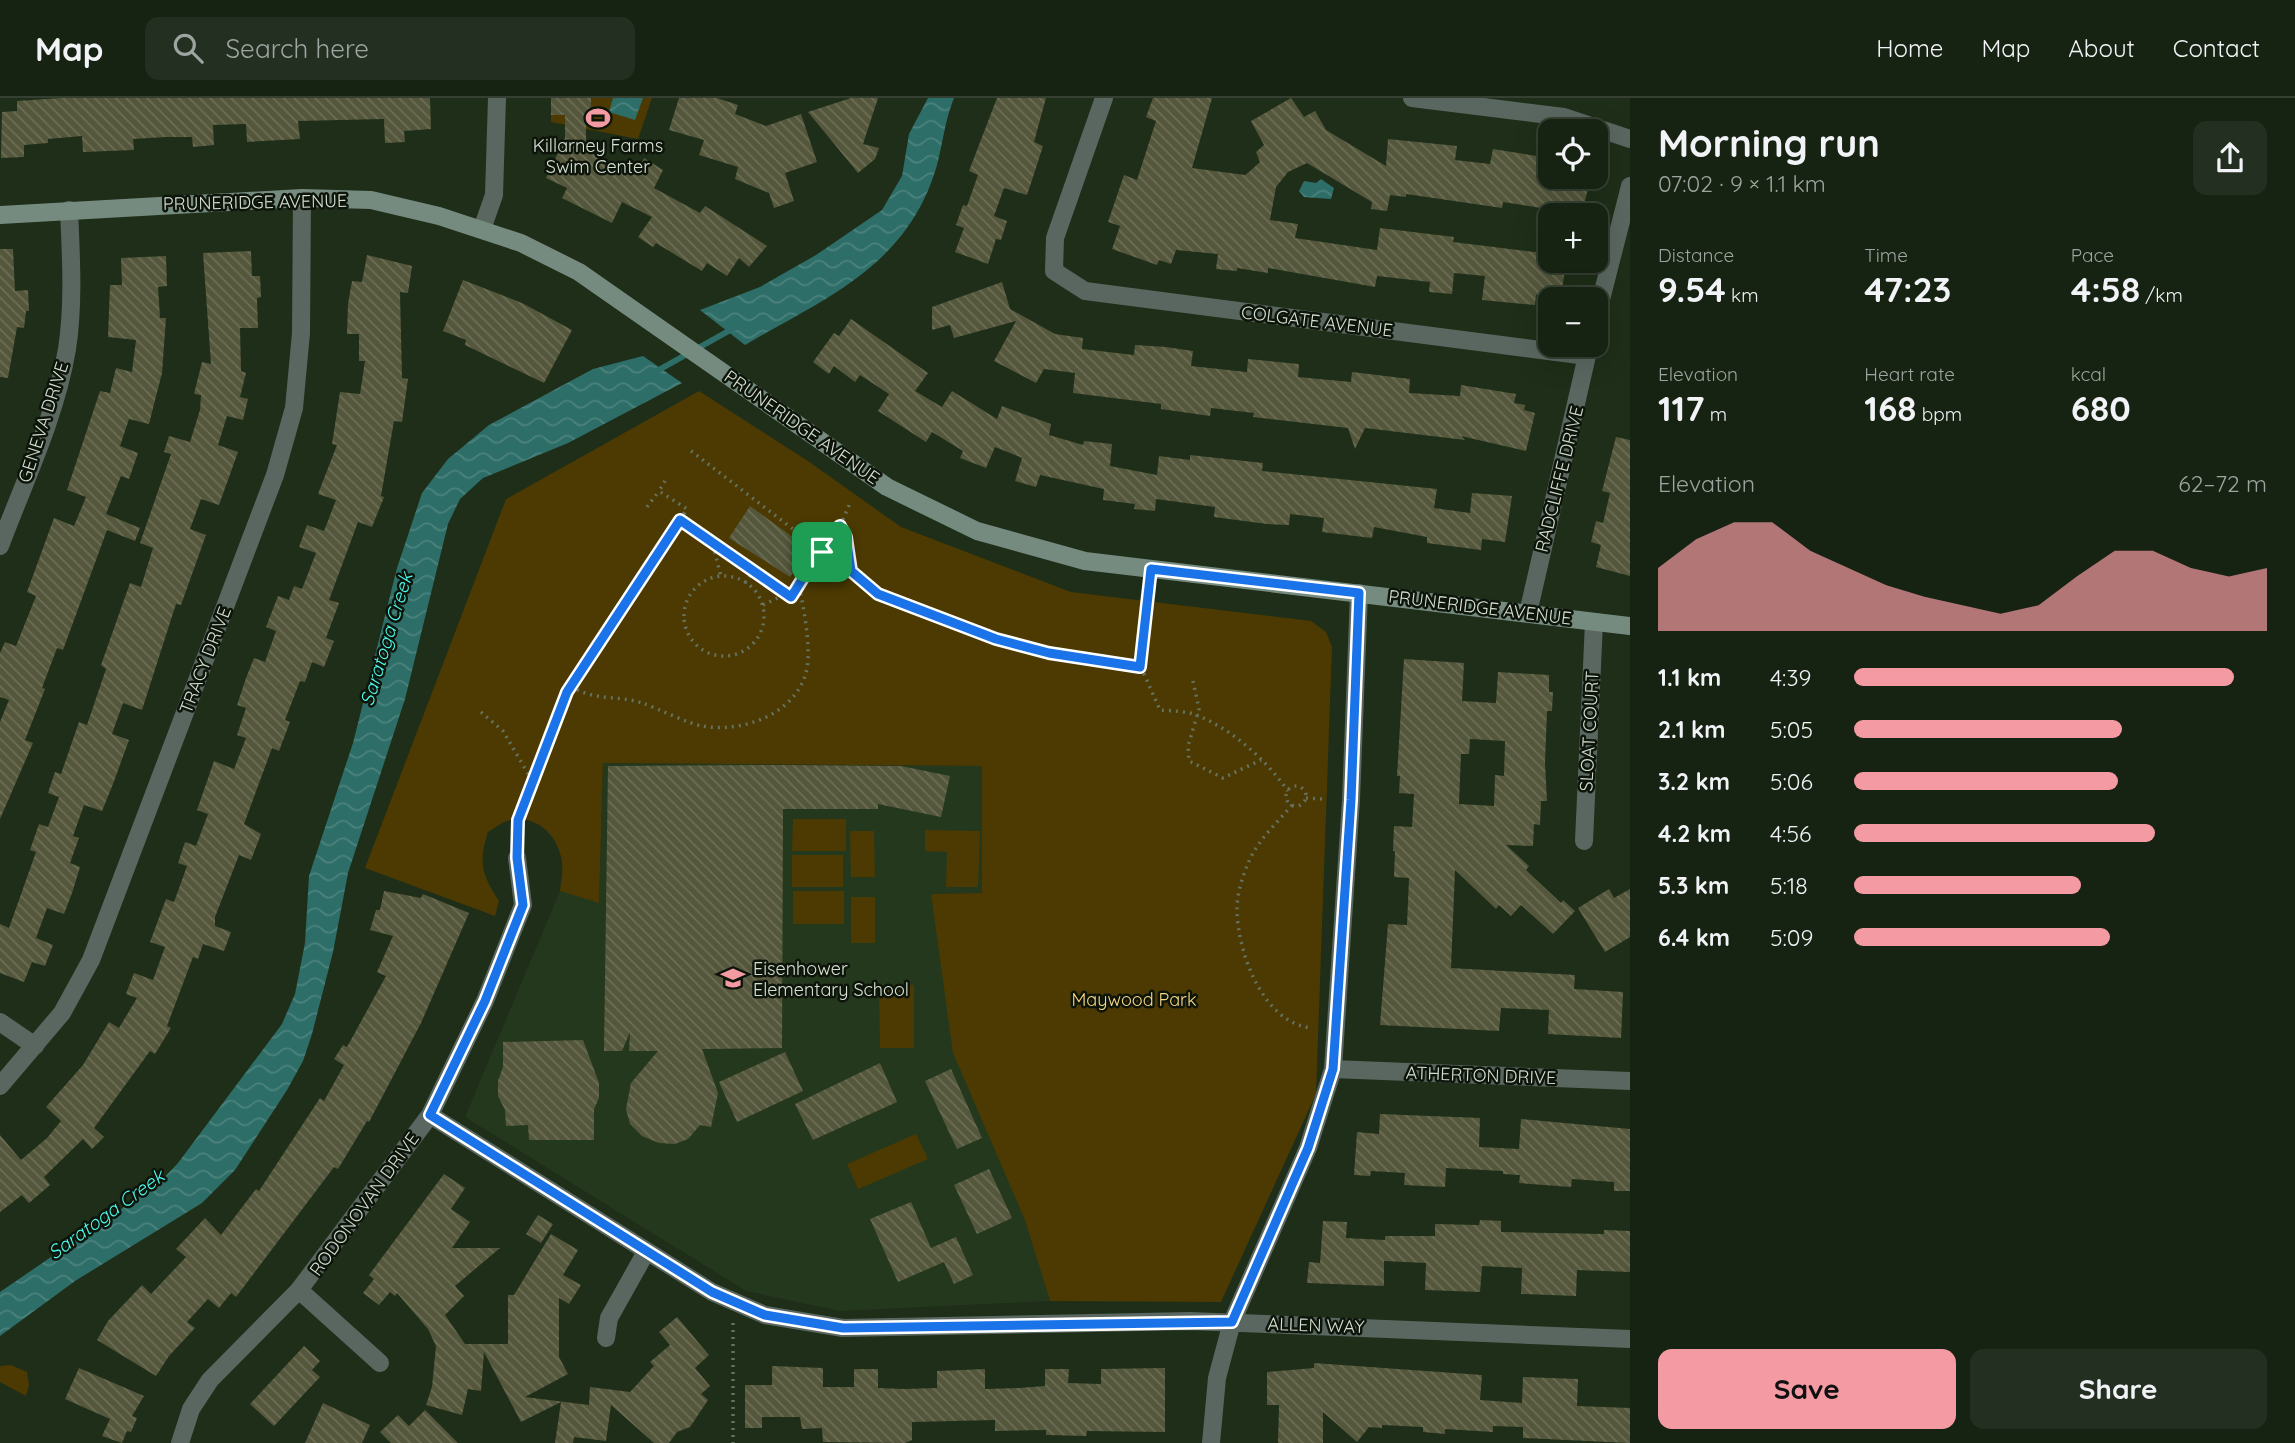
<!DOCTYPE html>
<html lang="en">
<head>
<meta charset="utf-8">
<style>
  body { margin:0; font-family:Quicksand,sans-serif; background:#232f20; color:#f1f3f6; height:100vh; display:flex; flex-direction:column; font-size:26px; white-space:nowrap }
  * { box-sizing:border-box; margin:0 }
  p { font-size:23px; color:#9ea49f }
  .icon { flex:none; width:38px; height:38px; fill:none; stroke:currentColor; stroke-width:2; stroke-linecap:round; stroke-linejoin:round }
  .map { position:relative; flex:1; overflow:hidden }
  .details { display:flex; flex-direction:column; background:#162212; width:665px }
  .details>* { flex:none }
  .controls { position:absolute; left:1538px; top:21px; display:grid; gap:14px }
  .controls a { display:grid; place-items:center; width:70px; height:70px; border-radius:14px; background:#162212; box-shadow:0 7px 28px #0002,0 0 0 2px #353f32; font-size:35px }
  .pin { position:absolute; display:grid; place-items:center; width:60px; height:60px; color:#fff; margin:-30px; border-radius:14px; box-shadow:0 4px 10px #0006 }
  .round { display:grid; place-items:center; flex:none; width:74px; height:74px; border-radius:14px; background:#232f20 }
  .head { display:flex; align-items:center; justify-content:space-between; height:119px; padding:0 28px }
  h1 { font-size:38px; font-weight:800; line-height:52px }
  .figures { display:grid; grid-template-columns:repeat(3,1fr); gap:10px; height:119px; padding:7px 28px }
  .figures div { display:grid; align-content:center }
  .figures b { font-size:35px; font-weight:800 }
  .figures small { font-size:19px; font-weight:400 }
  .figures p { font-size:19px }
  .chart { height:196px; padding:14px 28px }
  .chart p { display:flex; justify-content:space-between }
  .chart svg { width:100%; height:126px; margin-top:7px; fill:#f49aa3; opacity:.7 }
  .action { display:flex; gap:14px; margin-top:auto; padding:14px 28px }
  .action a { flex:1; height:80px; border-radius:14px; background:#f49aa3; color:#111; font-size:28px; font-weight:800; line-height:80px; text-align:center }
  .action a+a { background:#232f20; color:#f1f3f6 }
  ul { padding:0 28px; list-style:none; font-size:23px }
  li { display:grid; grid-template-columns:112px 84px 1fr; align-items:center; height:52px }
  li i { height:18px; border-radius:9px; background:#f49aa3 }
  header { display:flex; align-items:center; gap:42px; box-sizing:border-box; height:98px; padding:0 35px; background:#162212; border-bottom:2px solid #353f32 }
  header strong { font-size:33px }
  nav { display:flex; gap:38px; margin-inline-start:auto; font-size:24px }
  .search { width:490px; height:63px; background:#232f20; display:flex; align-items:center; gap:18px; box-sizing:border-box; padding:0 24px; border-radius:14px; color:#9ea49f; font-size:26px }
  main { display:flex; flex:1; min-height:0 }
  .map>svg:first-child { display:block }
  .built { fill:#24381d }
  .green { fill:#4c3a02 }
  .water { fill:url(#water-waves) }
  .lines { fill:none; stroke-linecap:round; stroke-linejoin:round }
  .stream { stroke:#2e6e68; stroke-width:6 }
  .building { fill:url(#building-back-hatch); fill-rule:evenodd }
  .path { stroke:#64725f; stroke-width:3.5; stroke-dasharray:2 5; stroke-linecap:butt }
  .minor { stroke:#5a6760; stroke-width:18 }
  .tertiary { stroke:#5a6760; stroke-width:18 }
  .secondary { stroke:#768b80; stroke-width:18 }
  .route-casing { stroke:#fff; stroke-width:14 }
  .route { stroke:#1a73e8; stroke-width:9 }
  .labels { text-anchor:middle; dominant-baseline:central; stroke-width:5; stroke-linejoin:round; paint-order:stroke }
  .poi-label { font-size:18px; fill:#d6e0d2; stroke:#0d140a }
  .street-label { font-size:18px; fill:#d6e0d2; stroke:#0d140a }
  .park-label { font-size:18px; fill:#fad882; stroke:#0d140a }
  .water-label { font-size:19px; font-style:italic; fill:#4cfbee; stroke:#0d140a }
</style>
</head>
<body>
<header>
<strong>Map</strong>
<div class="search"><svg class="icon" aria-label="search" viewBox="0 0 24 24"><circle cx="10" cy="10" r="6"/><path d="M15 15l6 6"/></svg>Search here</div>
<nav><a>Home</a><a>Map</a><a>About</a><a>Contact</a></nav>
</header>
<main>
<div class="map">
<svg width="1630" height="1345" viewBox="0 0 1630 1345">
  <defs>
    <pattern id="water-waves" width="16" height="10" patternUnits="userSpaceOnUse" patternTransform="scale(1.75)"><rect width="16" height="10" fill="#2e6e68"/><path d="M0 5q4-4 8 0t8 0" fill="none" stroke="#4c827d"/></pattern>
    <pattern id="building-back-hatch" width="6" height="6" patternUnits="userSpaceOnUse" patternTransform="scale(1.75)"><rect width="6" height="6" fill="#54573b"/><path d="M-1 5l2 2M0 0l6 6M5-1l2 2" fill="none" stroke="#6c6f56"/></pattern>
  </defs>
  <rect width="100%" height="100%" fill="#1e2e18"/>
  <path class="built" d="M603,665l379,3v127l-51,1 119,407 -210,10 -94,-20 -281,-174 95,-226 39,11z"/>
  <path class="green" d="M551,0h101l-14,41 -87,-17z
    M699,293l109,70 93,66 170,65 240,29 15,11 6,15 -16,447 -95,208 -171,-1 -25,-81 -72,-167 -22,-159 51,-1v-127l-379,-3 -4,140 -39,-12c1,-10 4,-23 1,-34 -5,-24 -27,-44 -54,-36 -6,1 -13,8 -19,11 -10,31 -6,43 11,69l-4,15 -130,-48 141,-369z
    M793,721h53v32h-54z
    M925,732l55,1 -2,56h-32l1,-35 -22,-1z
    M850,733h24l1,46h-24z
    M792,757h51v32h-51z
    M793,793h51v33h-51z
    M851,799h24v46h-24z
    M879,887h35v63h-34z
    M916,1036l12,25 -70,30 -11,-25z
    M11,1267l16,7 2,13 -3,11 -26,-14v-16z"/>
  <path class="water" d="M613,0h30l-8,22 -26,-8z
    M928,0h26c-9,22 -11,44 -17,67 -29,101 -110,132 -192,180l-45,-35 60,-23 56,-32 66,-45 20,-34 7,-42z
    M1321,81l13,9 -3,11 -27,-2 -5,-6 5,-10 12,2z
    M643,258l39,27 -114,60 -85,35 -23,21 -12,25 -43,175 -57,174 -15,79 -21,82 -9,27 -16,29 -52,80 -33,33 -127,78 -75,55v-44l159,-109 19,-20 104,-139 13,-30 10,-51 4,-67 44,-133 44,-175 25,-75 26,-34 41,-34 104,-56z"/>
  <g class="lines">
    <path class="stream" d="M655,274l79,-44"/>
  </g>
  <path class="building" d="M61,0h369l1,31 -27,2 1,11 -20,1 -1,-24 -86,2 2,18 -53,3 -1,-18 -33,1 1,20 -21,2 -1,-10h-26l-33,2 1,11 -51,2 -1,-16 -34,3v4l-24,2v12l-23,1 1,-46 15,-1v-10z
    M551,0h40v17h-5v30l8,3 -3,5 45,22 8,-17 19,12 -9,18 46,25 5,-7 62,40 -18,21 -10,-9 -12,18 -20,-13 -5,8 -46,-28 -3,4 -15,-10 14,-20 -30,-15 -10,21 -50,-25 5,-10 -21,-10 19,-40v-23h-14z
    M679,0h38l21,7 -3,9 31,12 35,-12 16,48 -32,11 9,28 -20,7 -5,-15 -34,-14 3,-12 -39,-12 5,-15 -35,-10z
    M851,0h27l-15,46 16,4 -4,11 -17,14 -50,-61z
    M997,0h49l-12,44 9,4 -8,25 -8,24 -23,-7 -10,28 13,5 -6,19 -5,-1 -8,25 -33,-12 9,-24 -8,-3 7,-20 4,1 11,-31 -9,-4z
    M1153,0h59l-20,70 53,7 4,-3 11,-10 -4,-10 8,-7 -13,-24 40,-23 13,19 11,-6 11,19 60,36 2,-27 69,7 -2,14 35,4 3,-15 57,9v19h28l12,5 -9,33h-28l1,-5 -51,-8 -1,6 -96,-14v3l-16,-2 -3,16 -16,-2 1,-7 -65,-39 -19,9 -12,15 -6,33 28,4 -3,14 82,12 3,-22 74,9 -1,5 97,12v7h16l-5,37 -25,-3 -1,10 -53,-5 3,-24 -31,-3 -2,21 -23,-2 1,-10 -53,-6 -2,11 -107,-19v5l-31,-5v3l-21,-2 2,-15 -42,-4 -5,14 -12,-4 -2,5 -45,-16 8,-23 -12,-4 16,-47 13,5 19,-59 -10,-4z
    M0,151h13l2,42 13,-1 1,21h-3l-2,17 -7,-1 -9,51 -8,-1z
    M251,153l1,25h8l1,21 -4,1 1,30h-18l1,43 5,2 -6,24 8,2 -5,21 -16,-4 -9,29 20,7 -19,53 -18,-6 -11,30 16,6 -25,70 -5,-1 -34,106 -19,-7 -11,31 17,6 -16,44 -11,27 -18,-6 -11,31 6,2 -9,25 10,4 -8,26 -8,21 -17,-6 -11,30 17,7 -8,21 -13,-4 -8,20 -24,-9v-49l9,4 27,-76 -6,-2 9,-26 9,3 11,-30 -11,-4 7,-21 6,2 18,-52 8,3 19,-56 -5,-4 29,-82 11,4 12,-39 -13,-5 31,-89 -7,-2 5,-16 21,6 10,-32 1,-15 -7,-1 8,-32 9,2 -8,-111z
    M367,157l45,11 -4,27 -8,-1 2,86 6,1 -6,43 -8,-1 -13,75 3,1 -12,30 -14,-5 -29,78 10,3 -13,35 8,3 -10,26 -12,-5 -7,20 -5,-1 -15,39 5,2 -11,29 -7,-3 -28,76 17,10 -10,26 -12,-5 -24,62v9l16,6 -7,19 -21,-7 -5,15 -5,-2 -26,69 4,2 -16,26 -5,-3 -56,77 10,9 -12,12 -9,-10 -39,38 6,8 -21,18 -7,-8 -22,17v-77l21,25 26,-22 14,-17 -15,-14 37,-42 26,-43 10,6 18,-30 -11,-4 8,-21 19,7 12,-33 -15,-5 16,-43 8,3 13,-36 -9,-3 7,-21 11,4 12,-32 -11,-4 17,-49 20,8 12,-31 -9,-3 9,-27 -9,-3 9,-27 8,-20 11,4 11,-31 -10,-4 12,-31 11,4 5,-14 8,3 14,-36 -17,-6 8,-22 17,6 12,-31 -18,-6 19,-49 -5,-1 8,-52 20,2 5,-33h-6v-27h-12l1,-30 4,-23 10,1z
    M166,158l1,30 -9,1 2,31h6l-4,55 -13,51 -20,-5 -9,27 18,7 -9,26 -8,-3 -15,38 34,14 -5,13 -28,-11 -44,120 -6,-2 -15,40 3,1 -20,51 8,3 -33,76v-97l9,-22 -9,-3v-44l5,-11 11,4 20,-50 -9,-4 27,-74 20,8 12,-29 -19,-7 33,-99 10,2 6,-25 16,4 4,-32 -28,-3 2,-52h12l-1,-27z
    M463,182l59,23 50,27 -28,53 -79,-38 1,-5 -23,-9z
    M1002,184l8,27 45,25 28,4 -1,11 52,6 1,-10 31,2 27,4 -2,15 56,6 1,-13 51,5 -1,13 53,5 1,-10 58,7 -1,14 51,3 1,-11 55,9 -2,9 11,2 -1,5 11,3 -9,38 -65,-15 4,4 -100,-12 -10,21 -7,-21 -95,-11 1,-4 -43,-5 -1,8 -49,-7v-5l-88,-11 2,-20 -31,-4 -8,14 -42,-22 22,-40 -62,17 -4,-13 -18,5v-23z
    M851,221l77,54 -13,18 27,16 10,-16 45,28 5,-13 49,18 -2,11 34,10 1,-4 28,3 -2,22 47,9 2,-19 31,4v-5l73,8 -1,8 175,18 -3,19 36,5 2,-20 40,3 -7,46 -23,-3 -1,11 -54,-7v-6l-53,-10 -2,11 -50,-6 2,-14 -34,-4 -1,11 -22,-1 -53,-7 1,-10 -59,-8 -1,12 -21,-2 1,-5 -32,-4 1,-11 -64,-14 -4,12 -21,-6 7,-23 -27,-11 -9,21 -26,-10 3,-7 -31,-19 -6,10 -48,-31 11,-17 -29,-19 -5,7 -21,-16 -5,8 -16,-12 21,-29 5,3z
    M1616,339l14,3v136l-34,-9 5,-22 -10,-3 5,-21 7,2 7,-30 -8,-2z
    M750,408l59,43 -19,28 -61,-39z
    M1404,561l60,4 -2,38 34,2 2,-31 51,3v17h4l-1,19h-5l-2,52 2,38h-6l-1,24 -6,-1 -1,22 -27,-1 23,21 -3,4 35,33 2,-3 12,11 -22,23 -32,-29 -10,11 -12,-11 -3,4 -41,-39 -4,98 124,7 -1,14 49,3 -2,46 -73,-4 1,-24 -48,-2 -2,23 -119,-6 8,-101 19,1 2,-47 -15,-1 1,-26h-2l1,-25 18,1 2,-33 -15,-1 1,-17h-3zM1470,641l35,2 -1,35 -9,-1 -1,31 -35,-2 2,-50h8z
    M779,667l122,1 49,10 -9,41 -63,-13v5h-95l-1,239 -80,1 16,44 -7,34 -11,-2 -12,14 -13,5 -16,-1 -17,-7 -12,-12 -4,-15 5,-26 27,-32h-29l1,-19 -8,19h-18l4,-285z
    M1609,791l5,9 16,-9v48l-25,15 -27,-44z
    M384,793l37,7 2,-4 46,19 -48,110 -52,99 -2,-1 -29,48 -4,-2 -98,130 -5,-4 -12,15 -11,-9 -21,23 8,6 -26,28 -13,20 -59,-36 11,-19 34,-36 9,9 35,-37 -10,-8 29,-31 16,17 35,-46 3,2 61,-93 4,3 20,-36 -10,-6 9,-14 4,2 39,-71 -9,-4 16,-36 -23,-6 6,-20h4z
    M583,942l16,43v15l-5,11v31h-65l-1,-15 -22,1 -1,-16 -7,-14v-15l5,-14v-25z
    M785,954l18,39 -66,31 -18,-40z
    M880,965l17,39 -84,38 -18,-36z
    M951,971l31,69 -25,11 -32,-68z
    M1380,1016l100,4 -1,29 40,2 2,-30 109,10v62h-16v-9l-42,-3 -1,8 -52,-4 1,-8 -17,-1v-3l-57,-3 -1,19 -41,-2 1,-12 -34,-2 -1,5 -16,-1 3,-43 22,2z
    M989,1071l23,49 -35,16 -23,-49z
    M444,1076l21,14 -14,21 19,13 -18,26h48l-45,38 9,10 -19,19 20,29h43v-49h6l37,-61 27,16 -15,25 18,10 -12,19 -10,-6v59l9,17 -43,23 64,8 1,-18 40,5 24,-26 -4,-4 20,-17 -11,-13 18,-15 32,38 -14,13 15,18 -9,8 7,6 -18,27 -13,5 -8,11h-15l-43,-38 -5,36 -32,-4 -1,6h-18l6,-41 -40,20 -37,-70 -3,39 -13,-2 -6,26 -36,-10 6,-18 4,-41 -8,-17 -31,-36 -2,3 -5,-4 -11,13 -16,-12 11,-14 -5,-4z
    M911,1104l20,46 25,-11 17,38 -19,9 -10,-22 -46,20 -28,-63z
    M538,1117l15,9 -12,19 -15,-9z
    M1480,1122l21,1v11l103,2v-4l26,1v41l-53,-2 -1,26 -55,-2 1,-26 -40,-2 -2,26 -55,-2 1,-27 -42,-2v25l-77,-3 2,-21 11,1 3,-42 24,1 -1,16 39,2v-4h50v-12l44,1z
    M304,1248l16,15 -8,9 8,7 -46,49 -24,-22z
    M1314,1265l168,12 -2,25 42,3 1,-26 55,2 -1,27 53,2v35l-107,-5v-11l-30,-1v6l-48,-3v5l-22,-2v-5l-41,-2v3l-13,-1 -12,15 -34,-30v31h-45l1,-38h-12v-33l47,-4z
    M772,1268l51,2v19h31v-18h24v19l26,1 33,-1v-17l48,-2v20l34,-1 26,-2v-17h24l-1,14 33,1v-15l64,-1v64l-78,-1 -1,5 -40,-1v-5l-51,1v-11l-83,2v18l-7,3 -82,-1 -1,-14 -20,1 -2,-12h-38v11h-17v-43h27z
    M79,1270l65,28 -12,20 5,2 -6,14 -4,-1 -5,12 -20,-7 8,-17 -45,-20z
    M323,1305l47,22 -8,18h-57z
    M425,1312l33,33h-67l-11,-11 18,-17 11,11z"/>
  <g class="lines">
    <path class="path" d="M691,353l187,143 38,17 80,28 54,14 91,14 8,-80
      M647,409l12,-16
      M680,422l111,78 31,-46 6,-17 12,-9 11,-25
      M840,428l6,11 5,34
      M713,447l8,32
      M684 518a40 40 0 1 1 80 0a40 40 0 1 1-80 0Z
      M745,485l8,-12
      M763,507l23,-11
      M1141,569l19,43c12,1 28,1 39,6 35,15 67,44 89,75
      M1193,583l6,28 -11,37 1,15 34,17 38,-18
      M571,588c21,15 47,9 71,17 18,6 44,20 60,23 43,8 103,-15 106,-66 1,-24 -4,-50 -9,-74
      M481,614l22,19 30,51
      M1286 698a10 10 0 1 1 20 0a10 10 0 1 1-20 0Z
      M1306,700l16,1
      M1292,707c-15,18 -33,34 -43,56 -6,14 -12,32 -12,47 0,43 25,114 74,120
      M518,743v-21l49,-128 120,-183 -28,-18 6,-10
      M733,1225v120"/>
    <path class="minor" d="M1104,0l-49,140 -1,33 31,20 502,65
      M1412,0l152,19 66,22
      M1596,221l34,-133
      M0,448c24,-64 56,-130 67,-197 7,-45 4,-93 2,-139
      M1528,515l61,-266
      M1584,743l10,-219
      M0,924l35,24
      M1333,971l297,12
      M0,988l62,-73 29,-53 184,-485 19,-67 7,-75 1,-135
      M430,1017l282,177 53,23 78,13 347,-7 440,18
      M299,1192l81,73
      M606,1240l3,-20 37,-66
      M180,1345l11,-34 19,-29 89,-90 131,-175 55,-114 38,-96 -6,-47"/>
    <path class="tertiary" d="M482,131l12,-34 3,-97
      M1211,1345l6,-65 15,-56 76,-174 25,-79 18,-269 8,-207"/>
    <path class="secondary" d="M0,117l302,-17 69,2 68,16 82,27 58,29 308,215 90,44 108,30 545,65"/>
  </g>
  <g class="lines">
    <g class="route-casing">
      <path id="route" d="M680,422l111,77c13,-19 33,-58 49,-71l6,11 5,34 27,23 118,45 53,14 91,14 11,-98 208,24 -8,207 -18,269 -25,79 -76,174 -389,6 -78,-13 -53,-23 -282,-177 55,-114 38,-96 -6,-47 1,-38 49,-128z"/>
    </g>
    <use href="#route" class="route"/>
  </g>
  <defs>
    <g id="stadium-bare" transform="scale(1.89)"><path d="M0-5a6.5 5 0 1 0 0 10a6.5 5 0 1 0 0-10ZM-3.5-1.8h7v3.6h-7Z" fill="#f49aa3" stroke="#0d140a" stroke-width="2.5" paint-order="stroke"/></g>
    <g id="school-bare" transform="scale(1.89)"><path d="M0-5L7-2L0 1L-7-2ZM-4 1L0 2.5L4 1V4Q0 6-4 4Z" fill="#f49aa3" stroke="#0d140a" stroke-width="2.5" paint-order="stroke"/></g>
  </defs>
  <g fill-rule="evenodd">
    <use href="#stadium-bare" x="598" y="20"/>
    <use href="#school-bare" x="733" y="880"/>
  </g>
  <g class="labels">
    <g class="poi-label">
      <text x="598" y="47">Killarney Farms<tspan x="598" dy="21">Swim Center</tspan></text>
      <text x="753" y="870" text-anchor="start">Eisenhower<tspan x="753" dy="21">Elementary School</tspan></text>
    </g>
    <g class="street-label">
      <text transform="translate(255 104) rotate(-1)">PRUNERIDGE AVENUE</text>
      <text transform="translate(1317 223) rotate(7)">COLGATE AVENUE</text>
      <text transform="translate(43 324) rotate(-72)">GENEVA DRIVE</text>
      <text transform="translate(802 329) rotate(35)">PRUNERIDGE AVENUE</text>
      <text transform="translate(1559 381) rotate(-76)">RADCLIFFE DRIVE</text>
      <text transform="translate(1480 509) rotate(7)">PRUNERIDGE AVENUE</text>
      <text transform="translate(205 562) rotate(-69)">TRACY DRIVE</text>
      <text transform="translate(1589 633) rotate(-87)">SLOAT COURT</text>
      <text transform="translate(1481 977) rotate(2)">ATHERTON DRIVE</text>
      <text transform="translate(364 1106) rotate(-54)">RODONOVAN DRIVE</text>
      <text transform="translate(1316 1227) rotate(2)">ALLEN WAY</text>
    </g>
    <g class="park-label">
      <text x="1134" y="901">Maywood Park</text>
    </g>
    <g class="water-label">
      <text transform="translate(386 541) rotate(-73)">Saratoga Creek</text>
      <text transform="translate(106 1116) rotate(-36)">Saratoga Creek</text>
    </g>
  </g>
</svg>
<div class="controls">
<a><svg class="icon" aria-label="locate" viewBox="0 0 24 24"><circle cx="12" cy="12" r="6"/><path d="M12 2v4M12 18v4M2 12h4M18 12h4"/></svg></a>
<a>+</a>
<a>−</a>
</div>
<div class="pin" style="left:822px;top:454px;background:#1e9e55"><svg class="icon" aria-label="arrive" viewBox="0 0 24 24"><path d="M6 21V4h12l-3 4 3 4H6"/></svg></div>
</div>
<section class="details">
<div class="head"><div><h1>Morning run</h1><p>07:02 · 9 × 1.1 km</p></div><a class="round"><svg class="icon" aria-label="share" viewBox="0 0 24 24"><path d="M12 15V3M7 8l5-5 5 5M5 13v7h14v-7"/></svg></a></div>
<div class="figures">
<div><p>Distance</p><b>9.54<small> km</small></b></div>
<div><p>Time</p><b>47:23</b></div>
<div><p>Pace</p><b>4:58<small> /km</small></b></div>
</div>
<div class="figures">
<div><p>Elevation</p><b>117<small> m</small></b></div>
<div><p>Heart rate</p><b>168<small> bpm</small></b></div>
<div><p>kcal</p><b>680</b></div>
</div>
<div class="chart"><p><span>Elevation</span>62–72 m</p>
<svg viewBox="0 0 160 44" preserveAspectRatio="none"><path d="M0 44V22L10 12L20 6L30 6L40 16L50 22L60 28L70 32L80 35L90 38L100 35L110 25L120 16L130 16L140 22L150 25L160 22V44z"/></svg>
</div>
<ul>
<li><b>1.1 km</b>4:39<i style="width:92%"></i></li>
<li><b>2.1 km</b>5:05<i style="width:65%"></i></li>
<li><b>3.2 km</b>5:06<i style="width:64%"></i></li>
<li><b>4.2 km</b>4:56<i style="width:73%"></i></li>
<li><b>5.3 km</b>5:18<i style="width:55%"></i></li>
<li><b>6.4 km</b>5:09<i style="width:62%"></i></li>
</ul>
<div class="action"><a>Save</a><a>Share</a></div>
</section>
</main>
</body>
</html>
